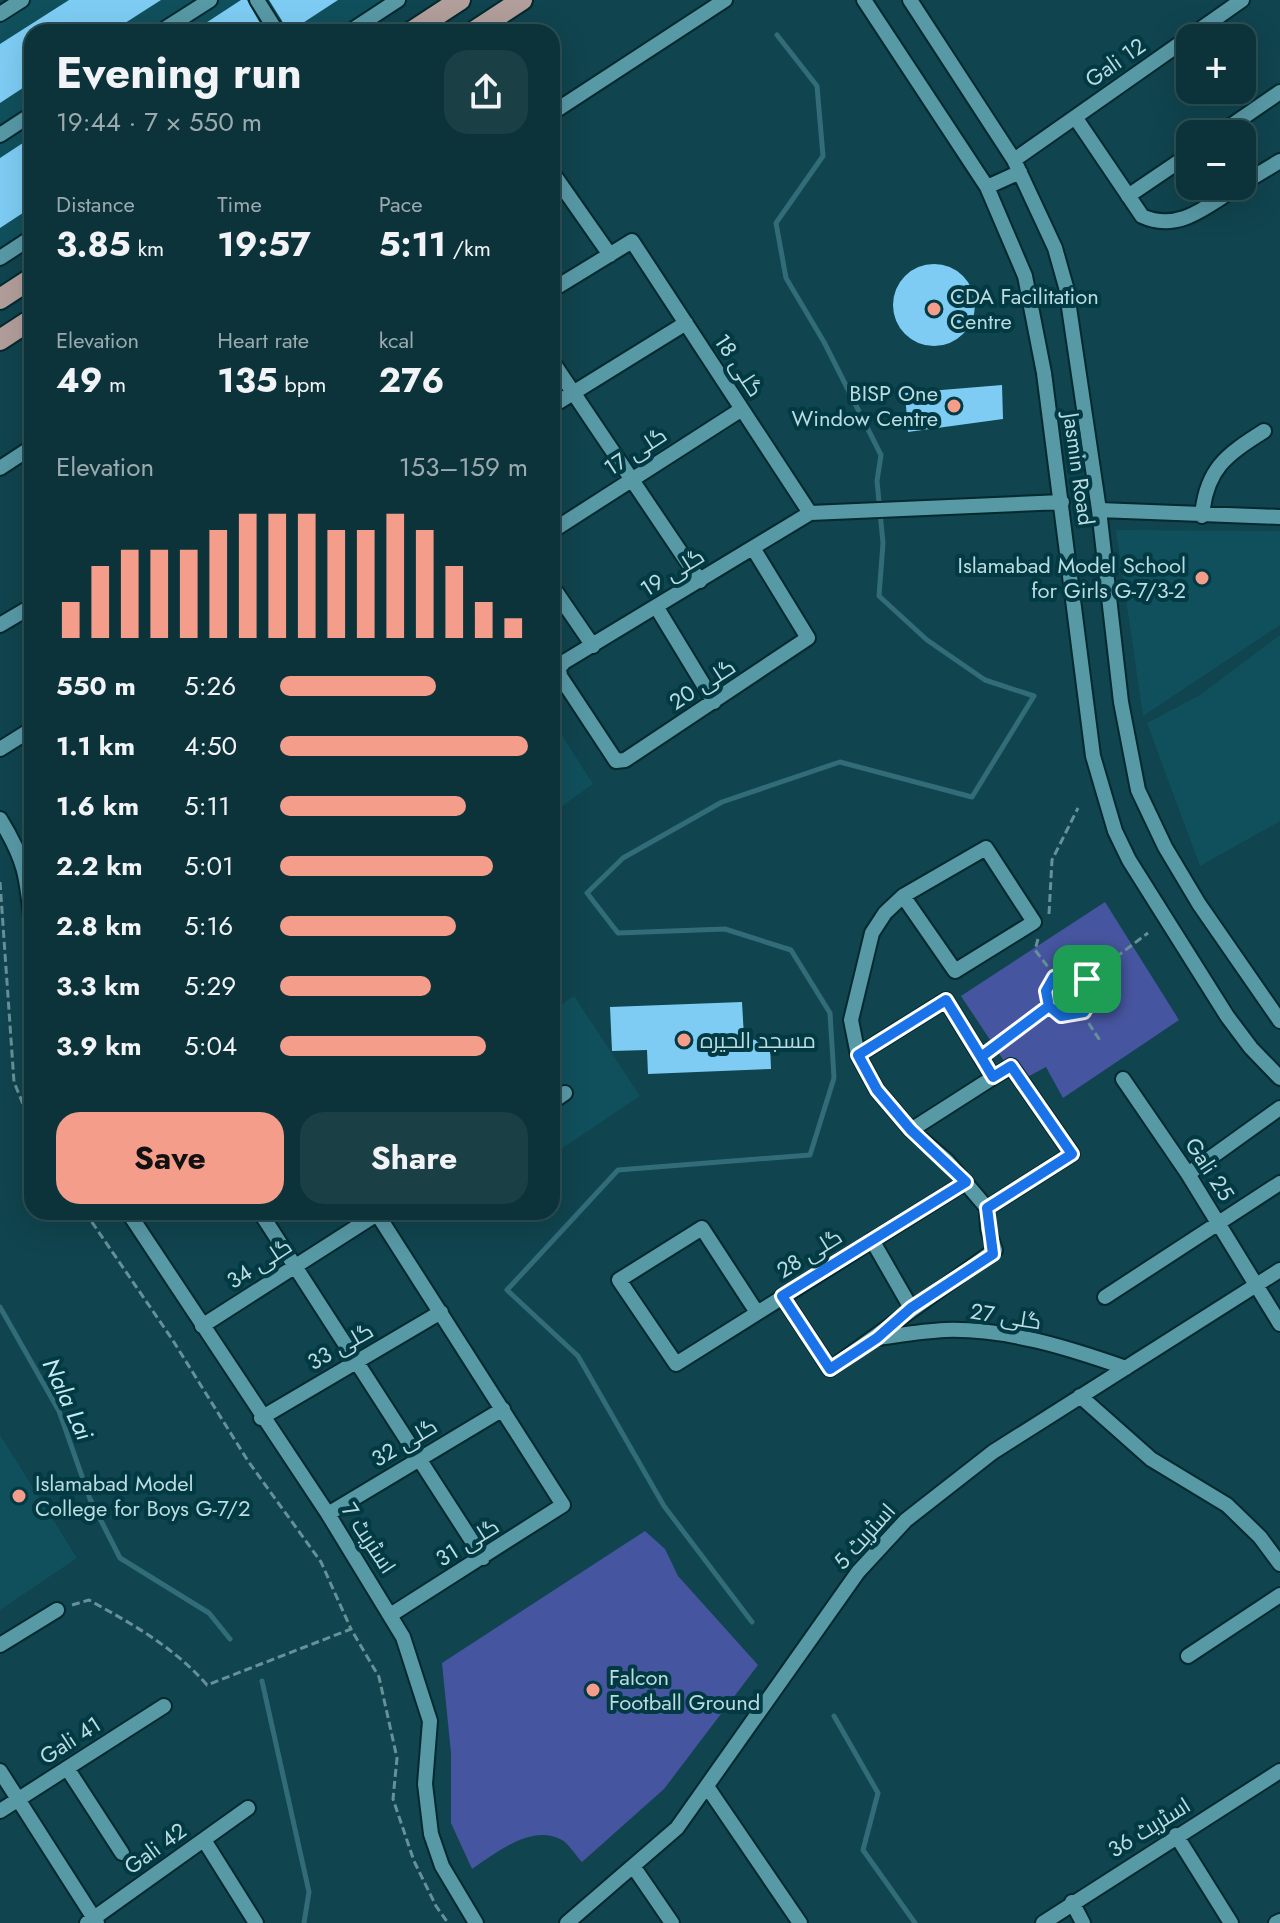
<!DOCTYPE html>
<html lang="en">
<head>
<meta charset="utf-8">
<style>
  body { margin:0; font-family:Jost,Cairo,sans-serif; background:#1a3f45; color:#f1f3f6; height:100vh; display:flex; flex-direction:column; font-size:30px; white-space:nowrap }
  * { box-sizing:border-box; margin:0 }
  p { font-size:26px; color:#9aaaaf }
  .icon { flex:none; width:44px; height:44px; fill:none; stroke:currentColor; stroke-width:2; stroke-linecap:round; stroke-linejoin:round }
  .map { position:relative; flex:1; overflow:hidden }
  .sheet { position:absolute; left:24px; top:24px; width:536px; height:1196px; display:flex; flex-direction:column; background:#0c333a; border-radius:24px; box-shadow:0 8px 32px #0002,0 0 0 2px #2c4e54 }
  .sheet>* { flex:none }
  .buttons { position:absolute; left:1176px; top:24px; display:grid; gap:16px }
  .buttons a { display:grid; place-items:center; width:80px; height:80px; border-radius:16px; background:#0c333a; box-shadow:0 8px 32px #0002,0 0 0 2px #2c4e54; font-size:40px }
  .pin { position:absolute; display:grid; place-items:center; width:68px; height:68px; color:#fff; margin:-34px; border-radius:16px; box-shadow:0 4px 12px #0006 }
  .round { display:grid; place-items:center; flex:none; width:84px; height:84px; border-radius:24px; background:#1a3f45 }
  .headline { display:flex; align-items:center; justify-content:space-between; height:136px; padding:0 32px }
  h1 { font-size:44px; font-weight:700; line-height:60px }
  .figures { display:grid; grid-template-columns:repeat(3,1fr); gap:12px; height:136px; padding:8px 32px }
  .figures div { display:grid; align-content:center }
  .figures b { font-size:34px; font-weight:700 }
  .figures small { font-size:22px; font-weight:400 }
  .figures p { font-size:22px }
  .chart { height:224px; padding:16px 32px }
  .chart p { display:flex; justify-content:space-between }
  .chart svg { width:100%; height:144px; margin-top:8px; stroke:#f49d8b; stroke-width:6 }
  .action { display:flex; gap:16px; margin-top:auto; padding:16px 32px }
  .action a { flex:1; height:92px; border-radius:24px; background:#f49d8b; color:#111; font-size:32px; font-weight:700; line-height:92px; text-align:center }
  .action a+a { background:#1a3f45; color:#f1f3f6 }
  ul { padding:0 32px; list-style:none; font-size:26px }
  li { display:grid; grid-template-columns:128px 96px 1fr; align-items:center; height:60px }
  li i { height:20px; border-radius:10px; background:#f49d8b }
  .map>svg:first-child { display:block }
  .built { fill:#10505c }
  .green { fill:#46559f }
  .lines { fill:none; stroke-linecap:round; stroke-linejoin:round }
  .stream { stroke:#316c78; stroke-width:5 }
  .building { fill:#7eccf4 }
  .minor-casing { stroke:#04292f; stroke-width:18 }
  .major-casing { stroke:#04292f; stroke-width:24 }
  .path { stroke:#679199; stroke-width:3; stroke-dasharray:8 4; stroke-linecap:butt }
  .minor { stroke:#5899a6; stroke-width:14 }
  .major { stroke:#b29e9b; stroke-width:20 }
  .route-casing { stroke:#fff; stroke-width:16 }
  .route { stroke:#1a73e8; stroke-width:10 }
  .poi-dot { fill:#f49d8b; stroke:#013a43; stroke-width:3 }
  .labels { text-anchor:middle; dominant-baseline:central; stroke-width:8; stroke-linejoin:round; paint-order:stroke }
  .street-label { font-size:22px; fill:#bbdbe1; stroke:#013a43 }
  .poi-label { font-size:22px; fill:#bbdbe1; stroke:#013a43; text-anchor:start }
  .water-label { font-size:24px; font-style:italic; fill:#c6e9f1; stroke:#013a43 }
</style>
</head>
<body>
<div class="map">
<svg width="1280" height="1923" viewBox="0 0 1280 1923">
  <rect width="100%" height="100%" fill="#10444e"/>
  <path class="built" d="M22,0h376l-49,32h-317v205l-32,21v-244z
    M1116,530l164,1v94l-137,91z
    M1280,635v186l-80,45 -53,-143 53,-28z
    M552,720l41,64 -41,29z
    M574,996l66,100 -85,57 -3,-5v-137z
    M0,1435l77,123 -77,52z"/>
  <path class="green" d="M1105,902l74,118 -116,78 -17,-31 -28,15 -57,-86z
    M645,1531l20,18 13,27 80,89 -94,124 -82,73c-7,-7 -13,-19 -22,-23 -29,-15 -66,15 -88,30l-21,-46v-70l-9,-90z"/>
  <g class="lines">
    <path class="stream" d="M0,1307l59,104 31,88 30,59 89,55 21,26
      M752,1622l-88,-116 -86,-150 -71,-66 111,-120 192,-15 24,-77 -4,-65 -39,-63 -66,-21 -107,4 -31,-40 36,-35 99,-56 118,-40 132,35 62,-101 -49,-16 -58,-40 -48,-44 4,-53 -6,-62 4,-26 -57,-113 -38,-64 -10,-55 47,-67 -6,-70 -40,-51
      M262,1681l47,211 -5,31
      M834,1716l44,77 -15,57 52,73"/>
  </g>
  <path class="building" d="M69,0h92l-50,32h-79v50l-32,21v-59z
    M241,0h6l18,32h-73z
    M269,0h69l-49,32z
    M32,137v70l-32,21v-70z
    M893 305a41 41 0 1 1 82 0a41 41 0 1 1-82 0Z
    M1002,385l1,34 -95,13 -3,-39z
    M742,1002l2,35 26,7 1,25 -123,5 -1,-24 -35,1 -2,-44z"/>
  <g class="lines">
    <g class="minor-casing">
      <path id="minor" d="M257,0l20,32
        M864,0l123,187 38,89 19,97 49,383 22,75 14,29 98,156 24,32 29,30
        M910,0l104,160 41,88 11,39 33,223 22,192 17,88 27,57 34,57 81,117
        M0,14l22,-14
        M160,32l50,-32
        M349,32l49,-32
        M552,113l173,-113
        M1075,117l67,99c37,17 66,-11 97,-30
        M1219,134l61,-42
        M0,135l32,-21
        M1014,160l228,-160
        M552,172l58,83
        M1242,184l38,-23
        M987,187l33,-15
        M1128,196l62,-42
        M0,258l32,-21
        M552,290l80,-49 178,272
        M552,361l148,220
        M552,406l134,-83
        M0,468l32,-21
        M1099,510l181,7
        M1202,516c4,-47 24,-61 62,-85
        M552,531l190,-122
        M753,548l55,90 -183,122 -9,1 -56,-85 -1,-8 5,-6 246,-149 252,-11
        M552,586l41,60
        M657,608l57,94
        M0,625l32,-19
        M0,749l32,-20
        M0,819c26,42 27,59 32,107
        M858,1055l88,-55 47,77
        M1123,1079l65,95 92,150
        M552,1102l13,-9
        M911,1130l100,-64 61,88 -85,54
        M1188,1174l92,-66
        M128,1212l200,302 75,123 27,84 -5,63 6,50 11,32 34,57
        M260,1212l223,346
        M376,1212l187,293 -171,109
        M872,1240l39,68
        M782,1296l48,73 165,-119 -7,-21 -1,-21 -40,-47 -36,-31 -34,-40 -19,-35 -7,-35 21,-87 13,-20 18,-17 83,-48 48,74 -79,49 -52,-75
        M1105,1297l175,-114
        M756,1311l-54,-83 -83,52 57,84 290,-182
        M202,1326l178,-114
        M878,1338c22,-3 45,-7 67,-8 61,-2 124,18 181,38
        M1080,1396l71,63 76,46 33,32 20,27
        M261,1418l180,-106
        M328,1514l175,-105
        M0,1645l57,-35
        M1188,1656l92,-61
        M67,1768l55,85
        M0,1771l97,152
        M708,1788l92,135
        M0,1811l164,-105
        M1176,1835l55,88
        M204,1840l52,83
        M633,1866l39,57
        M1072,1902l11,21
        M87,1923l161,-115
        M567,1923l110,-95 181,-256 48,-52 87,-68 287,-182
        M1043,1923l237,-152
        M1276,1923l4,-2"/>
    </g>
    <g class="major-casing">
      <path id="major" d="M411,32l49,-32
        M473,32l49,-32
        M0,299l32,-21
        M0,340l32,-21"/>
    </g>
    <path class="path" d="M0,882l14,200 18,44
      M1049,914l3,-54 26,-52
      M1038,939l-3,11 20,26
      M1046 994a23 23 0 1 1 46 0a23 23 0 1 1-46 0Z
      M1087,979l61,-46
      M1082,1013l19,29
      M994,1047l55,-41
      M85,1212l87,127 76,122 73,101 30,67
      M72,1605l17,-5c43,24 85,47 118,85l144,-56 28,48 18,81 -4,41 21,62 22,45 12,17"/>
    <use href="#minor" class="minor"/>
    <use href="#major" class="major"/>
  </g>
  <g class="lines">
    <g class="route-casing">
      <path id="route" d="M1087,979l-18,-8 -15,6 -8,14 3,15 -68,51 -35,-57 -88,55 19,35 34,40 55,52 -184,114 48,73 47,-31 34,-30 82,-54 -6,-46 85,-54 -61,-88 -18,11 -12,-20 68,-51 12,10 23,-4 8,-14 -5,-19"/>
    </g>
    <use href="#route" class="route"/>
  </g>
  <g class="poi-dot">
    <circle cx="934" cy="309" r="8"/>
    <circle cx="954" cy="406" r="8"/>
    <circle cx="1202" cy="578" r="8"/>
    <circle cx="684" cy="1040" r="8"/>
    <circle cx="19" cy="1496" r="8"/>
    <circle cx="593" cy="1690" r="8"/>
  </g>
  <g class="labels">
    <g class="street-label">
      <text transform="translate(1115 62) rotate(-35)">Gali 12</text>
      <text transform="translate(739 365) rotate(57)">گلی 18</text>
      <text transform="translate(635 451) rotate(-33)">گلی 17</text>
      <text transform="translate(1079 469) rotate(82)">Jasmin Road</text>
      <text transform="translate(672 572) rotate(-32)">گلی 19</text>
      <text transform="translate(702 684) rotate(-33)">گلی 20</text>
      <text transform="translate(1210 1169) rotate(57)">Gali 25</text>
      <text transform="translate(809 1253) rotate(-32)">گلی 28</text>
      <text transform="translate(259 1263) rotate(-33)">گلی 34</text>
      <text transform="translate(1006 1316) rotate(9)">گلی 27</text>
      <text transform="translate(340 1346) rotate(-30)">گلی 33</text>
      <text transform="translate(404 1442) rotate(-31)">گلی 32</text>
      <text transform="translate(864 1536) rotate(-48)">اسٹریٹ 5</text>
      <text transform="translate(369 1538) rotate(57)">اسٹریٹ 7</text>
      <text transform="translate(467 1542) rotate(-32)">گلی 31</text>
      <text transform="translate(70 1740) rotate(-33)">Gali 41</text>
      <text transform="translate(1149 1827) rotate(-32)">اسٹریٹ 36</text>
      <text transform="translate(155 1848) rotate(-36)">Gali 42</text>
    </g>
    <g class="poi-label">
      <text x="950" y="296">CDA Facilitation<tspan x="950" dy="25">Centre</tspan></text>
      <text x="938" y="393" text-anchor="end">BISP One<tspan x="938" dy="25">Window Centre</tspan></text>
      <text x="1186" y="565" text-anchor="end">Islamabad Model School<tspan x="1186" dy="25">for Girls G-7/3-2</tspan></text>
      <text x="700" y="1040">مسجد الحیرہ</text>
      <text x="35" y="1483">Islamabad Model<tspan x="35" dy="25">College for Boys G-7/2</tspan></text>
      <text x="609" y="1677">Falcon<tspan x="609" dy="25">Football Ground</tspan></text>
    </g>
    <g class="water-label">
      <text transform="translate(68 1399) rotate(65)">Nala Lai</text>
    </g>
  </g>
</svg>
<div class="buttons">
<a>+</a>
<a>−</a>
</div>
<div class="pin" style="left:1087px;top:979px;background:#1e9e55"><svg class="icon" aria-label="arrive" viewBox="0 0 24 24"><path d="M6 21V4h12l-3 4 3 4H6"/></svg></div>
<section class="sheet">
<div class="headline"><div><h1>Evening run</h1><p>19:44 · 7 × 550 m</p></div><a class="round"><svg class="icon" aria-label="share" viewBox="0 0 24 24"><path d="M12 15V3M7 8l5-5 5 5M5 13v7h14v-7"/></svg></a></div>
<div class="figures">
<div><p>Distance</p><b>3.85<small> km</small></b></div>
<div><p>Time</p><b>19:57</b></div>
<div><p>Pace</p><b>5:11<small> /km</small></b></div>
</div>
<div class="figures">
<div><p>Elevation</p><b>49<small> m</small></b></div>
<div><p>Heart rate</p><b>135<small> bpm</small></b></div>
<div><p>kcal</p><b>276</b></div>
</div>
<div class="chart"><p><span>Elevation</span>153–159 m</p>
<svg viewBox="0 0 160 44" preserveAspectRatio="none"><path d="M5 44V33M15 44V22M25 44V17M35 44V17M45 44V17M55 44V11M65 44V6M75 44V6M85 44V6M95 44V11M105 44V11M115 44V6M125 44V11M135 44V22M145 44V33M155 44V38"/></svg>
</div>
<ul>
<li><b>550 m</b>5:26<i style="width:63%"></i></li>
<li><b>1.1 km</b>4:50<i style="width:100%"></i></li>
<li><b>1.6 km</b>5:11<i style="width:75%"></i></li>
<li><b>2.2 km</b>5:01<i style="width:86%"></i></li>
<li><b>2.8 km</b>5:16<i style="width:71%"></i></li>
<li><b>3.3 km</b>5:29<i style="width:61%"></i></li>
<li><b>3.9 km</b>5:04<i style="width:83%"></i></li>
</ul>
<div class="action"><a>Save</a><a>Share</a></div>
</section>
</div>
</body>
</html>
